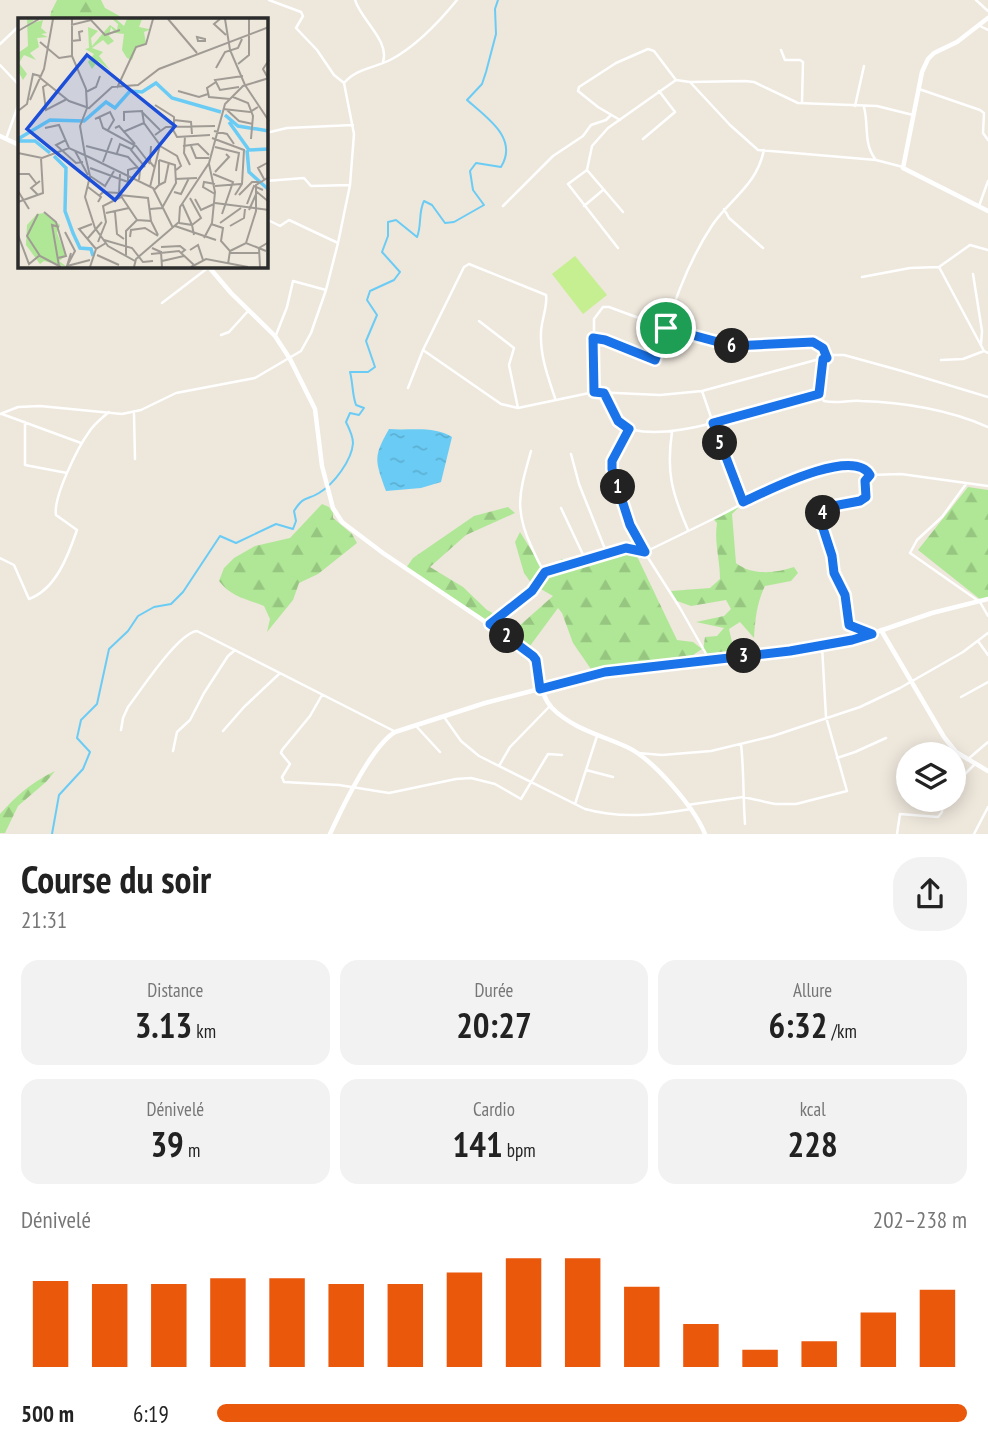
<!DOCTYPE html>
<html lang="fr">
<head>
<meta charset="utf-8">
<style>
  body { margin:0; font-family:"PT Sans Narrow",sans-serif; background:#f2f2f2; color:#222; height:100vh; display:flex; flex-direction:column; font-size:26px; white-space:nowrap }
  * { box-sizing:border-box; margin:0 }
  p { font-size:23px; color:#767676 }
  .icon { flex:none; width:38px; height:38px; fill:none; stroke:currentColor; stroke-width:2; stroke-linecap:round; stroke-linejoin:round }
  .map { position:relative; height:834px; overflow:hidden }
  .drawer { display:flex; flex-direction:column; background:#fff; flex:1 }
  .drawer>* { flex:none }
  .fabs { position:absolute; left:896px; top:742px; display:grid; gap:14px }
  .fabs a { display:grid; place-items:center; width:70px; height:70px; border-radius:50%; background:#fff; box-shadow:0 4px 18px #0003; font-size:35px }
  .pin { position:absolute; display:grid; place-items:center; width:60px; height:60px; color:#fff; margin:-30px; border:4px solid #fff; border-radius:50%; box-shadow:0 2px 7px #0007 }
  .km { position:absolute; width:35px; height:35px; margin:-18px; border-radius:50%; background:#222; color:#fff; font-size:19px; line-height:35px; text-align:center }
  .round { display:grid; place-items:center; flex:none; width:74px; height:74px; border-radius:28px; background:#f2f2f2 }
  .summary { display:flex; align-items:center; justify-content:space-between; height:119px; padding:0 21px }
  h1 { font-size:38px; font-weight:700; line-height:52px }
  .stats { display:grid; grid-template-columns:repeat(3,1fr); gap:10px; height:119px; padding:7px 21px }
  .stats div { display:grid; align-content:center; border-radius:18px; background:#f2f2f2; text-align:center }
  .stats b { font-size:35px; font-weight:700 }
  .stats small { font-size:19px; font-weight:400 }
  .stats p { font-size:19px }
  .chart { height:196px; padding:14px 21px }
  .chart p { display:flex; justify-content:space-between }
  .chart svg { width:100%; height:126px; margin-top:7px; stroke:#ea580c; stroke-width:6 }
  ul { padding:0 21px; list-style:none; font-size:23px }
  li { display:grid; grid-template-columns:112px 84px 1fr; align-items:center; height:52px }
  li i { height:18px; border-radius:9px; background:#ea580c }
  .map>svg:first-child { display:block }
  .forest { fill:url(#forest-firs) }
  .pitch { fill:#c5ef91 }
  .water { fill:url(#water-ripples) }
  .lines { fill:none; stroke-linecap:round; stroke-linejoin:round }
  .stream { stroke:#6accf5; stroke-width:2 }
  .street { stroke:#fff; stroke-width:2.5 }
  .secondary { stroke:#fff; stroke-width:4.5 }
  .route-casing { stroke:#fff; stroke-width:14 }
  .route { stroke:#1a73e8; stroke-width:9 }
  .inset-river { fill:none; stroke:#6accf5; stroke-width:3.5 }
  .inset-road { fill:none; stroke:#a09c95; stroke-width:2 }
  .view { fill:#1d4ed8; fill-opacity:0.15; stroke:#1d4ed8; stroke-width:3.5 }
  .inset-edge { fill:none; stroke:#2b2b2b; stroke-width:3.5 }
</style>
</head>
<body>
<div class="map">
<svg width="988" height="834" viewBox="0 0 988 834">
  <defs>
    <pattern id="forest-firs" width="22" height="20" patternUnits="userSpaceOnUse" patternTransform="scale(1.75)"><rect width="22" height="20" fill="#afe796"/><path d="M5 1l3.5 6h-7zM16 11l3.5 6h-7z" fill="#97c681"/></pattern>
    <pattern id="water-ripples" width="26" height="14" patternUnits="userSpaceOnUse" patternTransform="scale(1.75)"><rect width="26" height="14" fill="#6accf5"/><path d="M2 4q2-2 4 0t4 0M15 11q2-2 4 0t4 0" fill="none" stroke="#5cafd2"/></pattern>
  </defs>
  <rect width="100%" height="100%" fill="#eee7dc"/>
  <path class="forest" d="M57,0h44l4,8 20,11h-75l1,-7z
    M968,487l20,3v108l-7,2 -63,-50z
    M322,504l7,3 4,6v5l19,16 5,9 -39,31 -19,9 -6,17 -26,32 3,-13 -6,-13c-17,-7 -33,-9 -45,-25l5,-13 10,-10 21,-12 35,-8z
    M742,504l-10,10 4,49c16,13 40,10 58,4l4,6 -7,8 -26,5c-8,16 -10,34 -11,52l-14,-16 -11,7 3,13 -3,15 -20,2 -6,-8 2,-14 12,-1 7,-8 -28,-6 28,-6 7,-7 -5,-9 -35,6 -14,-5 -6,-10 39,-3 10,-9c0,-20 -6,-36 -3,-56l-4,-4z
    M508,507l7,6 -49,22 -36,32 33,20 24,23 31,17 35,-31 -21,-12 -8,-11 -9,-31 5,-10 25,40 15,-4 1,-9 25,2 44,-12 5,3 42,88 16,2 9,7 -9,6 -98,20 -22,-32 -11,-30 -4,-5 -31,42 -121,-82 7,-10 61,-42z
    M55,771l-9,11 -28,24 -13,27h-5v-19c17,-19 32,-32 55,-43z"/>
  <path class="pitch" d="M575,256l32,39 -24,19 -31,-40z"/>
  <path class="water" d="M389,429c21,2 44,-4 63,8l-11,45 -20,6 -35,3c-11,-31 -13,-34 3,-62z"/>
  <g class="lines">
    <path class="stream" d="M52,834l7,-39 24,-26 7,-17 -13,-14 4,-18 16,-16 12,-55 19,-18 10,-15 16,-9 17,-3 12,-12 37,-56 16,7 40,-19 17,5 3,-8 -2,-10c10,-16 12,-10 25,-18 15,-9 33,-33 34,-50 0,-7 -4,-15 -7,-21l4,-9 9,2 5,-7 -8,-3c-4,-11 -3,-22 -6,-33h18l7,-5 -9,-26 11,-26 -10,-15 3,-9 24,-11 6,-8 -18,-20 6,-16v-14l8,-2 21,17c5,-12 1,-24 7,-36l8,4 13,18 9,-1 30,-17 -11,-15 -3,-19 6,-8 25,4c18,-29 -15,-50 -34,-67l15,-16 4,-12 10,-38 -1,-25 3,-9"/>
    <path class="street" d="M269,0l32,12 2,4 -7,12 21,22 17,25 10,8
      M355,0c6,20 35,41 28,62
      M976,0l12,11
      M980,26l8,4
      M0,44l19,-18
      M781,50l4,10h15l3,2 -1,40
      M0,65l19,20
      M690,82l55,-1 9,1 44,21 79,3 36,9
      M919,89l61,21 4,3 -1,20 5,7
      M855,106l9,-40
      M864,107c5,19 -1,37 12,53
      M620,120l-22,-13 -20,-16 1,-4 37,-24 32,-14 6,2 22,29
      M266,133l21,-5 66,-3
      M6,139l13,-36
      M643,139l32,-27 -16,-21
      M587,170l36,42
      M266,181l38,-3 7,8 39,-1
      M503,206l50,-50 30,-20 8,-11 15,-5 5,-5
      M584,206l19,-16
      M979,206l9,-25
      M724,209l5,9 34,30
      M266,219l14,7 9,-6 49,23
      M618,248l-50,-64 19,-14 5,-24 16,-18 68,-48 14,2 40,43 28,25 118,10 27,7
      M939,267l45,84 4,2
      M973,274l9,57 -1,13
      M862,277l48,-9 29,-1 31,-22 18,5
      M162,303l47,-36
      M479,321l35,27 -5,17 9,43
      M221,335l8,-3 20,-22
      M276,335l11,-28 6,-26 33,9
      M595,338l10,2 46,20 6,-2c13,-45 29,-94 56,-134 19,-27 43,-38 51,-74
      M423,350l78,54 17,4 76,-16 66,3 42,-4 132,-36h10l58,16 86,26
      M823,359l-4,35 5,7c13,3 24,-1 37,0 42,1 89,9 127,26
      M941,360l22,-1 21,-8
      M408,388l15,-38 41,-83 5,-3 77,31c2,11 -5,26 -5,38 -1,23 7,44 14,65
      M594,392v-73l9,-12h6l57,21 67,18 80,-4 8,3 5,11
      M604,393c5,10 8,23 16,30 20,17 69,6 93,0l-11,-32
      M0,414l18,-7 22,-1 82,8 19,-4 35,-17 79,-15 46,-27 10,-18 15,-43 12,-47 12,-58 4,-51 -10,-51c13,-15 31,-15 48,-24 26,-14 47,-37 65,-59
      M2,414l79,29
      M134,414l1,45
      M25,422v43l42,8
      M629,429l-17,32v8l26,73 42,66 29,51
      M672,432c-6,40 0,61 16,98
      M531,451c-11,40 -18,57 1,97 4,8 7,17 13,24
      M571,454l8,30 28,70
      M870,475l-5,6 1,16 -6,4 -32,6 -7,10v5l11,34 2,17 11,22 4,30 22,9
      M966,484l-24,33 -25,23 -7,13 70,49 8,14
      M743,502l-30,-79 106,-29
      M561,508l25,53
      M0,558l14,7 15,34c27,-10 39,-43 48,-69l-21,-15c-3,-18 22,-68 33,-83 5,-8 13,-14 20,-20
      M490,624l42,-33 13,-19 81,-24 19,4c23,-11 45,-22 68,-33 43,-21 84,-51 134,-52 10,0 17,-2 23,8l31,-1 87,12
      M978,641l10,14
      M322,695l-12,21 -28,34 -1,3 9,11 -8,13 2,5 55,3 50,8 67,-14 15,-1 24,6 26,15 27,-45 14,1
      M961,697l27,-15
      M444,717l17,24 18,15 106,53c36,10 70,6 106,0
      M416,726l24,26
      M121,730l2,-12 5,-11c13,-17 50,-74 69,-76l197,100
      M223,731l21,-24 35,-33
      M741,744c3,27 2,53 4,80
      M173,751l4,-19 13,-12 14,-27 24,-37 7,-6
      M638,753l24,2 49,-4 62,-15 87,-29 40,-19 63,-36 25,-19
      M837,758l18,-6 31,-14
      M967,760l21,-18
      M499,766l11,-19 39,-40
      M586,770l27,7
      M954,785l20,-20
      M575,804l22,-68
      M687,805l56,-8 32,7h21l51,-13 -21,-74 -4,-71
      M897,834l3,-20 38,3 4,-5 1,-12
      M974,834l14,-27"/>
    <path class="secondary" d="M988,18l-31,24 -23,11 -6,6 -6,13 -19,96 85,43
      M0,136l19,9
      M208,266l23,27 44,43 15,23 25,50 7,57 11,42 9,14 41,31 144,97c16,16 9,41 25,58 21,21 49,27 75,39 26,12 67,60 78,87
      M881,630l63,107 12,15 32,19
      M330,834c12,-26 42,-88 65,-102l90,-29 120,-31 217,-26 40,-9 70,-24 56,-14"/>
  </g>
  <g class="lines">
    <g class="route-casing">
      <path id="route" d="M666,328l67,18 80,-4 10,6 4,10 -4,1 -4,35 -106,29 30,79c22,-10 110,-56 127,-27l-5,6 1,16 -6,4 -32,6 -7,10v5l11,34 2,17 11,22 4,30 23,9 -20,6 -62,11 -185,21 -65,17 -4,-29 -3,-4 -43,-32 42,-33 13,-19 81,-24 19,4 -15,-27 -18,-56v-8l17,-32 -11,-8 -14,-28 -10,-1 -1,-54 12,2 50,20z"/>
    </g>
    <use href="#route" class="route"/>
  </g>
  <g transform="translate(18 18)">
    <rect width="250" height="250" fill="#eee7dc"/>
    <path d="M26,195l16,12 -3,8 9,23 -7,5 8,6 -23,-6 -4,3 -14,-19 1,-20 10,-11z" fill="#afe796"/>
    <path d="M9,1l7,1 -5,4 14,-4 -2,8 6,5 -6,1 7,3 -11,1 2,9 -9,6 6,7 -12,-5 -5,8 8,11 -4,6 -5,-9v-18l10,-7zM94,1h4l8,7 3,-7h15l-3,8 10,2v1l-5,2 2,12 -10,4 -4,12 -5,-2 -5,-8 2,-16 -9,-1 -4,-6 -2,9 5,5 -6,4 -5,-5 -11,8 11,4 -4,4 11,14 -12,-9 -6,8 -4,-7 6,-8 -9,-5 4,-1 -1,-21 10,4 -7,7 1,8 18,-21 7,5 1,-6z" fill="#afe796"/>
    <path class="inset-river" d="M207,97l13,11 31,5M211,104l20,28 20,-1M0,121l32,-19 34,1 22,-19 9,6 15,-17 12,1 14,-9 16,15 49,14M0,123h17l15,12M229,132l2,22 20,18M36,138l12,12 -1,43 8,22 7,15 11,1 2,7"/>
    <path class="inset-road" d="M54,1v37l14,33 1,19 -7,18 5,29M150,1l29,34M202,1l-6,5 12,11M207,1l5,31 15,35 24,36M53,7l20,-5 14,15 15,-5M0,13l21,-12M179,19l8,2v2h-7zM53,23l9,-1 -1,-8 4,-1M22,24l19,16 13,-2M220,46l11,-9v-36M198,50l9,-16 13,-4 4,-9M21,59l30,24 20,7 23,-21 26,-2 21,-16 110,-42M250,60l-5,-9 6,-9M198,64l-9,6 2,9 21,2M30,66l-5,3 3,23 21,-11M221,69l-19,3 -5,-10 28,-4M99,70l19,-41 10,-3 7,-25M160,73l21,6 9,-3M68,74l10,-5 4,-11M215,79l15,6 5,13 -2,23M12,82l14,-31 9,-50M137,87l19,12v11M205,91l27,3 8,-5M209,92l12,11 14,3M0,93l9,-7 6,-30 7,2M124,94l18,18M81,98l4,12 33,18 14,18M77,101l15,-7 4,8 -6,10M156,102l17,2 1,12M106,103v-9l18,-1 2,12 16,22 -10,42M27,110l14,-3 10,23M97,110l4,-2 16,18M154,110l5,9 33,-2M196,113l13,3 7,10M105,114l21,-9M137,117l11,-8 49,-1M167,118l-1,17 6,12M194,120l32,12 -2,34 -7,11M48,122l-10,5 20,18 7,-1M68,128l42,11 12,13 -1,10M116,128l-3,4 14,17M133,128l-1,16 5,6M142,128l17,10 4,10 -5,4M165,128l15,-2 11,11M173,128l5,12h13M197,129l24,6 -3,18M57,133l13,24M0,135l24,5 27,-10 22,10 62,30 20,40M99,135l3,-9 11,5M67,137l5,21 -5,21 10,31 13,18 27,15M85,144l9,-24M72,150l38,14v-12l10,-3M197,154l14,-15 -3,-3M0,156h11l7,9M102,156l-1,19 18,27M195,156l20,8 -11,32M72,158l15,10 9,-15M157,161l22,-1M246,161l-6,-11 9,-5M197,166l-11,-2 -1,5 12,7M141,167l6,-3 4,-20M197,168l26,-2M70,169l13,10 -3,5M136,172l5,-5v-25M0,173l11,18M156,174l7,2 8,-16M20,177l-7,-7 9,-7M101,177l29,3 3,23M221,177l13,-13h7M81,178l4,-4 16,1M172,180l11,20 -9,7M177,181l6,11 13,-6M0,184l25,-9 -2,-35M164,185l10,22M197,185l54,7M229,186l7,-18 9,4M132,191l12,-1 14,-25 -1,-18 -16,-5M231,192l8,-18 12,10M26,194l12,10 10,34 -8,2M97,194l2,22 7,5M88,195l23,-5M20,196l-11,22 13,20 21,11M119,202l14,1 7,14M161,205l13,2 2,10M202,205l21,-15M74,206l-13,5 17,20M193,206l12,4 -2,13 9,10 -2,13M157,208l41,14M212,208l14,-8 1,-9M47,214l10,19 -7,13M0,217l11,29 11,-9M112,219l1,-7 14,-2 13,8M70,220l14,-16M186,220l8,-15 3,-31 -6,-28M86,222l28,8 11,14 10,-1M80,224l8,-20 -3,-16 18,-9M228,225l10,-32v-26l13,-8M143,229l19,-1 5,4 -4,3M134,230l9,4 1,15M172,232l8,-5 5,15M212,233l16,-8 20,8M53,235l-4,13 23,-6M212,235h29M133,236l28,-3 15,14M79,237l22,10M108,237v-24l11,-11M144,243l22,-5M41,248l-7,-41 7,2M72,249l6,-18 10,-6M116,249l2,-8 43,-37 1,-15 29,-44 16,-59 18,-18 26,-8M173,249l15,-8 42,8M242,249l-1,-19 10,-6"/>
    <path class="view" d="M69,37l88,71 -60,74 -88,-71z"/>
    <rect width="250" height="250" class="inset-edge"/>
  </g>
</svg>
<div class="fabs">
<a><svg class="icon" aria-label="layers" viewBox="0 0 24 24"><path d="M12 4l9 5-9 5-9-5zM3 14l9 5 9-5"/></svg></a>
</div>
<div class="pin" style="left:666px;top:328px;background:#1e9e55"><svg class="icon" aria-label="arrive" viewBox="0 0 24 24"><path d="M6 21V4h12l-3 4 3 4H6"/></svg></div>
<b class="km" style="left:618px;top:487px">1</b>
<b class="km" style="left:507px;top:636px">2</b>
<b class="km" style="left:744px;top:656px">3</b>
<b class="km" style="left:823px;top:513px">4</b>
<b class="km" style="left:720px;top:443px">5</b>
<b class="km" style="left:732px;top:346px">6</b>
</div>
<section class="drawer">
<div class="summary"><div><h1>Course du soir</h1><p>21:31</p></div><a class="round"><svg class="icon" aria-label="share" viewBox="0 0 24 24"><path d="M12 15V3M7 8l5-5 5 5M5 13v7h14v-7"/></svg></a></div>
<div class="stats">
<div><p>Distance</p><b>3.13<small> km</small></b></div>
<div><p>Durée</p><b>20:27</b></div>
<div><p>Allure</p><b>6:32<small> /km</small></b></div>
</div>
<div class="stats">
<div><p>Dénivelé</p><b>39<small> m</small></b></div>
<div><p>Cardio</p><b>141<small> bpm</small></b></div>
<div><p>kcal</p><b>228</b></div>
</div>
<div class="chart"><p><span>Dénivelé</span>202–238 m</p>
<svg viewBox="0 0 160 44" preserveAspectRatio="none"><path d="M5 44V14M15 44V15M25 44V15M35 44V13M45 44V13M55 44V15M65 44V15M75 44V11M85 44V6M95 44V6M105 44V16M115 44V29M125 44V38M135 44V35M145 44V25M155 44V17"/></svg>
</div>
<ul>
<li><b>500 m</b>6:19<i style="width:100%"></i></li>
</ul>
</section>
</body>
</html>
